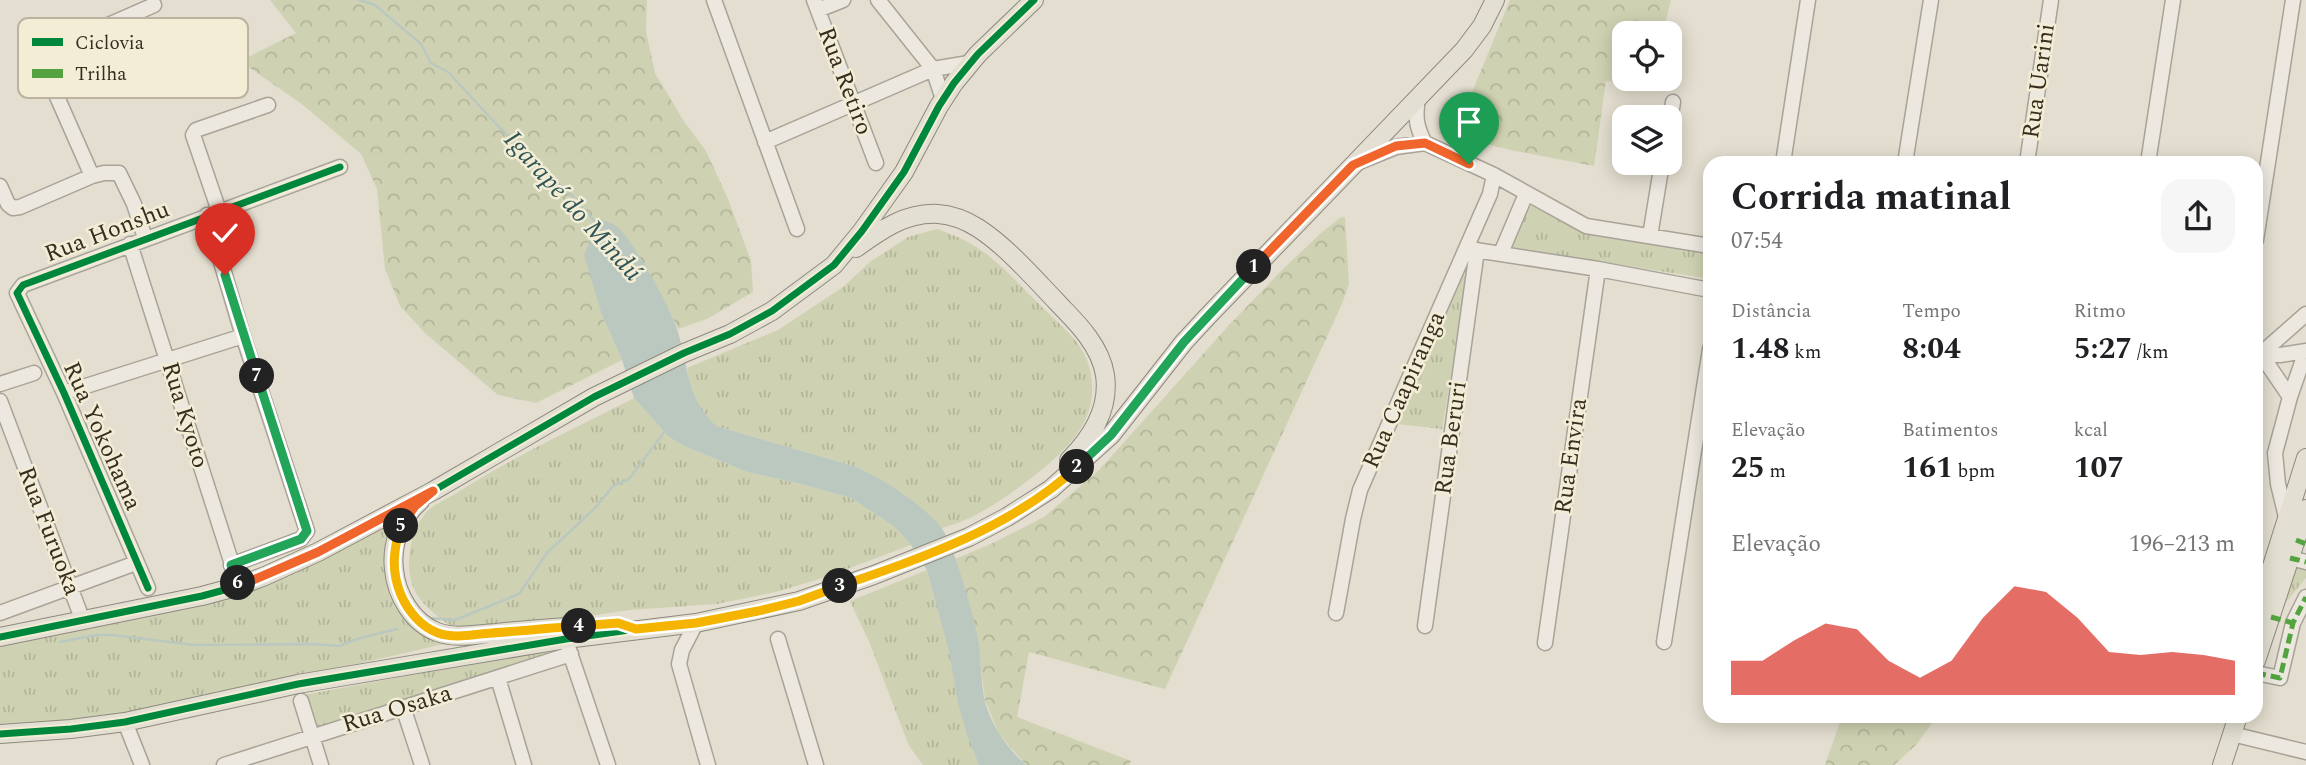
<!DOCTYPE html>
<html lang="pt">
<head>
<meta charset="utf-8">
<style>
  body { margin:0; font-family:Spectral,serif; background:#f6f6f6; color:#202124; height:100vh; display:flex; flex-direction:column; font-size:26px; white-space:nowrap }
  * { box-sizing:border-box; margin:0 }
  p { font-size:23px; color:#757577 }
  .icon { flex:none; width:38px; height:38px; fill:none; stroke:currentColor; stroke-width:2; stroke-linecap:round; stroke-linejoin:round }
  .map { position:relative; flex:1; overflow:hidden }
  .details { position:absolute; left:1703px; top:156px; width:560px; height:567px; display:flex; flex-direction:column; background:#fff; border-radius:21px; box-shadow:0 4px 18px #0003 }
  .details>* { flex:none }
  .buttons { position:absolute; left:1612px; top:21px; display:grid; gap:14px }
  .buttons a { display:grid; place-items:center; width:70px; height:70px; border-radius:14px; background:#fff; box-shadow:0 4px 18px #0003; font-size:35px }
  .pin { position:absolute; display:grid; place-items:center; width:60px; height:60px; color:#fff; margin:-72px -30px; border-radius:50% 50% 50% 0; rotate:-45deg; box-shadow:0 0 7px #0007 }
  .pin .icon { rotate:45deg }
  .km { position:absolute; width:35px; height:35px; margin:-18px; border-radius:50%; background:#222; color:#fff; font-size:19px; line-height:35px; text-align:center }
  .round { display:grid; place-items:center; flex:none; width:74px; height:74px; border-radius:21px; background:#f6f6f6 }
  .head { display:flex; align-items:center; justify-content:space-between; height:119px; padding:0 28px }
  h1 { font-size:38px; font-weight:700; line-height:52px }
  .stats { display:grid; grid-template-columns:repeat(3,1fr); gap:10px; height:119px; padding:7px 28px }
  .stats div { display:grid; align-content:center }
  .stats b { font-size:30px; font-weight:700 }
  .stats small { font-size:19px; font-weight:400 }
  .stats p { font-size:19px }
  .chart { height:196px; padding:14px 28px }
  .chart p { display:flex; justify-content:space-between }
  .chart svg { width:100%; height:126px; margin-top:7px; fill:#d93025; opacity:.7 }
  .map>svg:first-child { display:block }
  .grass { fill:url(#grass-tufts) }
  .forest { fill:url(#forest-crowns) }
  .water { fill:#bac8c0 }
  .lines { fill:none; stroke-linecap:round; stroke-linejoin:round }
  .stream { stroke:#bac8c0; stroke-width:2.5 }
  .minor-casing { stroke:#a8a398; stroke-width:17 }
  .major-casing { stroke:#8e897e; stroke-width:20 }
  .minor { stroke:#ece8df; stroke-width:14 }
  .major { stroke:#e3dfd2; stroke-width:18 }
  .quiet { stroke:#53a441; stroke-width:5; stroke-dasharray:10 5; stroke-linecap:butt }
  .cycleway-casing { stroke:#f3edd6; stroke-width:11 }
  .cycleway { stroke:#00873e; stroke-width:7 }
  .split-1-casing { stroke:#fff; stroke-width:14 }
  .split-2-casing { stroke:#fff; stroke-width:14 }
  .split-3-casing { stroke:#fff; stroke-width:14 }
  .split-4-casing { stroke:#fff; stroke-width:14 }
  .split-5-casing { stroke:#fff; stroke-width:14 }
  .split-6-casing { stroke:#fff; stroke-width:14 }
  .split-7-casing { stroke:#fff; stroke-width:14 }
  .split-8-casing { stroke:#fff; stroke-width:14 }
  .split-1 { stroke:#f0652b; stroke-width:9 }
  .split-2 { stroke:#22a559; stroke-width:9 }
  .split-3 { stroke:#f5b400; stroke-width:9 }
  .split-4 { stroke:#f5b400; stroke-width:9 }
  .split-5 { stroke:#f5b400; stroke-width:9 }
  .split-6 { stroke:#f0652b; stroke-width:9 }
  .split-7 { stroke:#22a559; stroke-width:9 }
  .split-8 { stroke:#22a559; stroke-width:9 }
  .labels { text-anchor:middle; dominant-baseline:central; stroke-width:5; stroke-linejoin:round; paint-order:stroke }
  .street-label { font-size:24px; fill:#372d20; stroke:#f3edd6 }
  .water-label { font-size:26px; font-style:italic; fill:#315555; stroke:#f3edd6 }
  .key { fill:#f3edd6; stroke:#bbb39f; stroke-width:2 }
  .key-label { font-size:19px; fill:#372d20 }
</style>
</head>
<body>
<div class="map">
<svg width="2306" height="765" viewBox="0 0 2306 765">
  <defs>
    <pattern id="grass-tufts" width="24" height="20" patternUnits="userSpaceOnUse" patternTransform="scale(1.75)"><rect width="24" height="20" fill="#cfd2b2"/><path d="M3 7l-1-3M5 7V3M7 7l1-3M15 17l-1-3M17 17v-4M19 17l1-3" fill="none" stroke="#b2b599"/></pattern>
    <pattern id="forest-crowns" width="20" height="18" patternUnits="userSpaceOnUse" patternTransform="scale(1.75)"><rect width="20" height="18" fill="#cfd2b2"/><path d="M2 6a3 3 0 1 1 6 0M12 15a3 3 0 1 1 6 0" fill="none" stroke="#b2b599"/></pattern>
  </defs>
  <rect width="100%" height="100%" fill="#e3decf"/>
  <path class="grass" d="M1534,205l48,23 128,21v30l-203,-32 20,-39z
    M937,229c10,4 20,7 29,12 27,14 48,38 69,59 15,16 45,39 52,60 19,55 -17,88 -57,119 -28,21 -54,40 -88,49 -26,-23 -53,-45 -85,-61l-141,-41c-19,-18 -25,-32 -29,-58l91,-38 65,-43 27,-25 38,-25z
    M1458,275l8,1 1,8 -25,145 -45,-5z
    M634,398l35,39 15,9 63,26 54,12 50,14 44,29 16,18 -85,32 -50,15 -59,12 -87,6 -89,13 -88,5c-26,-20 -45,-32 -44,-68 1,-17 5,-31 15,-45 6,-9 21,-15 31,-21 57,-37 119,-65 179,-96z
    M393,524l-6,50 61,69c-104,24 -209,49 -315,69 -44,8 -88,11 -133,15v-82l286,-69z
    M2293,566l13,3v9l-25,30z
    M927,570c7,28 17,56 23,84 7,38 13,75 29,111h-56l-14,-19 -39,-102 -20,-43z
    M561,647l1,4 -248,79 -10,-35z"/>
  <path class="forest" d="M270,0h377l-1,32 9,41 30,50 21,28 22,48 23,62 2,31 -46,27 -29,10 -10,-21 -66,7 20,45 -86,43 -38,-8 -72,-61 -26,-28 -15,-37 -8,-80 -16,-35 -58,-49 -63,-44 56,-28z
    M1510,0h161l-8,33h-39v46h28l-2,6 -44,-4 -12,85 -83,-16 -57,-14z
    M1341,217l4,1 4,66 -7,20 -177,385 -136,-37 -12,65 114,44 -2,4h-103l-27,-31 -14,-34 -7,-58 -8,-35 -15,-48 38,-16 51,-26 55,-47 131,-146 52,-54 39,-37z
    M1842,716h95l-20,28 -23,21h-69z"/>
  <path class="water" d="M600,218c6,3 14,6 19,10 16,16 53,82 59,104 11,38 8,65 38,94l141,41c29,14 62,35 83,59 13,14 36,96 39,118 2,17 2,36 5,53 5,26 23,51 42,68h-47l-11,-27 -10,-35 -9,-52 -22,-81 -16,-25 -16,-18 -44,-29 -50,-14 -54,-12 -63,-26 -15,-9 -35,-39 -12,-38 -20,-45 -18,-60z"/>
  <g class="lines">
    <path class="stream" d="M359,0l16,5 46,39 10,19 17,9 51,55 70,66 29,32
      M429,618l26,2 64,-26 28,-41 49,-46 17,-21 16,-7 36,-48
      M60,642l36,-7h16l82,10 119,-1 26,2 21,-8 37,-9"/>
    <g class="minor-casing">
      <path id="minor" d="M714,0l83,229
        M814,0l62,163
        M878,0l55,69 10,30
        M818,10l25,-10
        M1418,98c-3,18 -2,29 7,45
        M1670,121l3,-19
        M765,142l168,-73 36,-6
        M1359,162l37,-15 29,-4 69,32 92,51 124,20
        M1783,163l25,-163
        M1905,163l26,-163
        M2027,163l24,-163
        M2148,163l25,-163
        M92,176l-45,-102 -2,-12 4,-11 105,-46
        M0,186l8,18 5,4 7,-1 72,-31 12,-3h15l15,31 11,34
        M219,211l-26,-76 3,-5 72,-25
        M207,215l36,121 64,195 -6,8 -70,26
        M1650,236l12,-73
        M2256,240l37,-240
        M130,244l109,342
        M1469,249l129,20 112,21
        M1501,253l25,-59
        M2256,347l34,50
        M2260,353l20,2 26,-4
        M2256,358l50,-44
        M0,384l34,-11
        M64,393l179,-57
        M0,401l83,220
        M2286,517l-8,-33 -3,-31 15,-56 16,-46
        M2290,558l16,4
        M148,588l-84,-195 -47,-100 6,-8 317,-118
        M0,613l136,-50
        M1336,613l17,-94 7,-29 130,-296 4,-19
        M696,623l-14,27 -3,14 29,101
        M1425,626l52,-376
        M778,639l38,126
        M1664,642l46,-293
        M1545,643l53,-374
        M568,647l40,118
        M2256,673l24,5 13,-55 13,-26
        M498,678l26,87
        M301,701l20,64
        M403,707l19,58
        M125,722l17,43
        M2232,734l74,18
        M224,765l347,-111"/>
    </g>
    <g class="major-casing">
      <path id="major" d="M856,248c25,-18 50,-36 82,-34 14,1 29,7 40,14 28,18 55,49 78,73 11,12 23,23 32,36 8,11 15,25 17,38 5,34 -14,63 -36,85
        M420,501c-19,16 -29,44 -26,68 2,26 19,54 43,63 18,7 40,2 59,1 28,-3 57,-5 86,-7
        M2256,617l50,-159
        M0,637l202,-41 37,-10 26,-10 53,-24 115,-61 161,-94 90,-44 46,-19 42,-23 62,-46 28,-34 42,-59 35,-66 15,-23 24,-29 56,-54
        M2256,661l50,-152
        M0,734l71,-5 54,-7 173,-38 268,-45 130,-16 103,-22 75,-26 95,-38 38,-20 44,-28 60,-54 73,-93 24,-26 256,-266 18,-24 13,-26
        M2222,765l16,-49"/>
    </g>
    <use href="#minor" class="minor"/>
    <use href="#major" class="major"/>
    <path class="quiet" d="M2296,540l10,4
      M2290,558l16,4
      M2271,617l22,6
      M2256,673l24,5 13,-55 13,-26"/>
    <g class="cycleway-casing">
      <path id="cycleway" d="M148,588l-84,-195 -47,-100 6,-8 317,-118
        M0,637l202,-41 37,-10 26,-10 53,-24 115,-61 161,-94 90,-44 46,-19 42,-23 62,-46 28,-34 42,-59 35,-66 15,-23 24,-29 56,-54
        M0,734l71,-5 54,-7 173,-38 268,-45 70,-10"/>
    </g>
    <use href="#cycleway" class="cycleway"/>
  </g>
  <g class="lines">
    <g class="split-1-casing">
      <path id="split-1" d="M1254,267l99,-102 43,-19 29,-3 44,21"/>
    </g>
    <g class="split-2-casing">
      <path id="split-2" d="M1077,467l34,-32 73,-93 70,-75"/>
    </g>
    <g class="split-3-casing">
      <path id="split-3" d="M840,586c82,-28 173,-59 237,-119"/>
    </g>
    <g class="split-4-casing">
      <path id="split-4" d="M579,626l39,-3 18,6 60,-6 62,-12 41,-10 41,-15"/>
    </g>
    <g class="split-5-casing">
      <path id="split-5" d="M401,526c-8,24 -10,45 0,69 7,16 20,32 37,38 17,6 37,1 54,0 29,-2 58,-5 87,-7"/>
    </g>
    <g class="split-6-casing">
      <path id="split-6" d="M238,583l1,3 79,-34 115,-61 -18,15 -14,20"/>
    </g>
    <g class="split-7-casing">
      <path id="split-7" d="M238,583l-7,-18 70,-26 6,-8 -50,-155"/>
    </g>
    <g class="split-8-casing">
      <path id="split-8" d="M225,275l32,101"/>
    </g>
    <use href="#split-1" class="split-1"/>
    <use href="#split-2" class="split-2"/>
    <use href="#split-3" class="split-3"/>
    <use href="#split-4" class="split-4"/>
    <use href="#split-5" class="split-5"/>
    <use href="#split-6" class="split-6"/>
    <use href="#split-7" class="split-7"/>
    <use href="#split-8" class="split-8"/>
  </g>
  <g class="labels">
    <g class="street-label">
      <text transform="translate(845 81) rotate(69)">Rua Retiro</text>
      <text transform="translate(2039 81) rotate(-82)">Rua Uarini</text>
      <text transform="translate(107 232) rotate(-21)">Rua Honshu</text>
      <text transform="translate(1404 390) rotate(-66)">Rua Caapiranga</text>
      <text transform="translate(185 415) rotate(73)">Rua Kyoto</text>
      <text transform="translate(102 436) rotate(66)">Rua Yokohama</text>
      <text transform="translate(1451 438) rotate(-82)">Rua Beruri</text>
      <text transform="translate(1571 456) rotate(-82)">Rua Envira</text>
      <text transform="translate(49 531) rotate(69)">Rua Furuoka</text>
      <text transform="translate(397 709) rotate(-17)">Rua Osaka</text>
    </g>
    <g class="water-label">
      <text transform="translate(573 206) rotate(48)">Igarapé do Mindú</text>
    </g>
  </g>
  <rect x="18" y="18" width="230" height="80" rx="10" class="key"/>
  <rect x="32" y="38" width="31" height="8" fill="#00873e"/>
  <rect x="32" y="69" width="31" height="9" fill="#53a441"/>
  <g class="key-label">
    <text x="75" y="49">Ciclovia</text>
    <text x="75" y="80">Trilha</text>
  </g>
</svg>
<div class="buttons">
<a><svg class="icon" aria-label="locate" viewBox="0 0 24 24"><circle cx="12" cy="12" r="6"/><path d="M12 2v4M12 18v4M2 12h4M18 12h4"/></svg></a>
<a><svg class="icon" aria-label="layers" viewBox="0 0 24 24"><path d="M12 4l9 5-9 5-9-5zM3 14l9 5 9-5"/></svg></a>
</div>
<div class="pin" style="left:1469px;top:164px;background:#1e9e55"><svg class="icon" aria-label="arrive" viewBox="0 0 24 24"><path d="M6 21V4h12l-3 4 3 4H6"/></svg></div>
<div class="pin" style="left:225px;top:275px;background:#d93025"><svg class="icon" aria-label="check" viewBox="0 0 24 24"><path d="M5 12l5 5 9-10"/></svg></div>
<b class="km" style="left:1254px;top:267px">1</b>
<b class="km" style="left:1077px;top:467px">2</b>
<b class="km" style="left:840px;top:586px">3</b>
<b class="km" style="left:579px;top:626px">4</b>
<b class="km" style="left:401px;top:526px">5</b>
<b class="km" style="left:238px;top:583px">6</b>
<b class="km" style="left:257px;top:376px">7</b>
<section class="details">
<div class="head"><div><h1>Corrida matinal</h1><p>07:54</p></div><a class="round"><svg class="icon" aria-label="share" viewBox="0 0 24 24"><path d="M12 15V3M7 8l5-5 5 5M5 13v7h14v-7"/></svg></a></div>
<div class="stats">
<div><p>Distância</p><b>1.48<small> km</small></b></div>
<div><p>Tempo</p><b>8:04</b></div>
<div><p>Ritmo</p><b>5:27<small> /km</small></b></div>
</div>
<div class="stats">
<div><p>Elevação</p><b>25<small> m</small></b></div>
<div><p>Batimentos</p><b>161<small> bpm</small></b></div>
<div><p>kcal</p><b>107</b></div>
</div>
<div class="chart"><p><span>Elevação</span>196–213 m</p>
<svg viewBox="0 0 160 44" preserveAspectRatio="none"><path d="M0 44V32L10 32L20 25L30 19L40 21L50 32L60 38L70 32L80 17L90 6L100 8L110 17L120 29L130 30L140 29L150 30L160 32V44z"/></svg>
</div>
</section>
</div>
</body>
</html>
